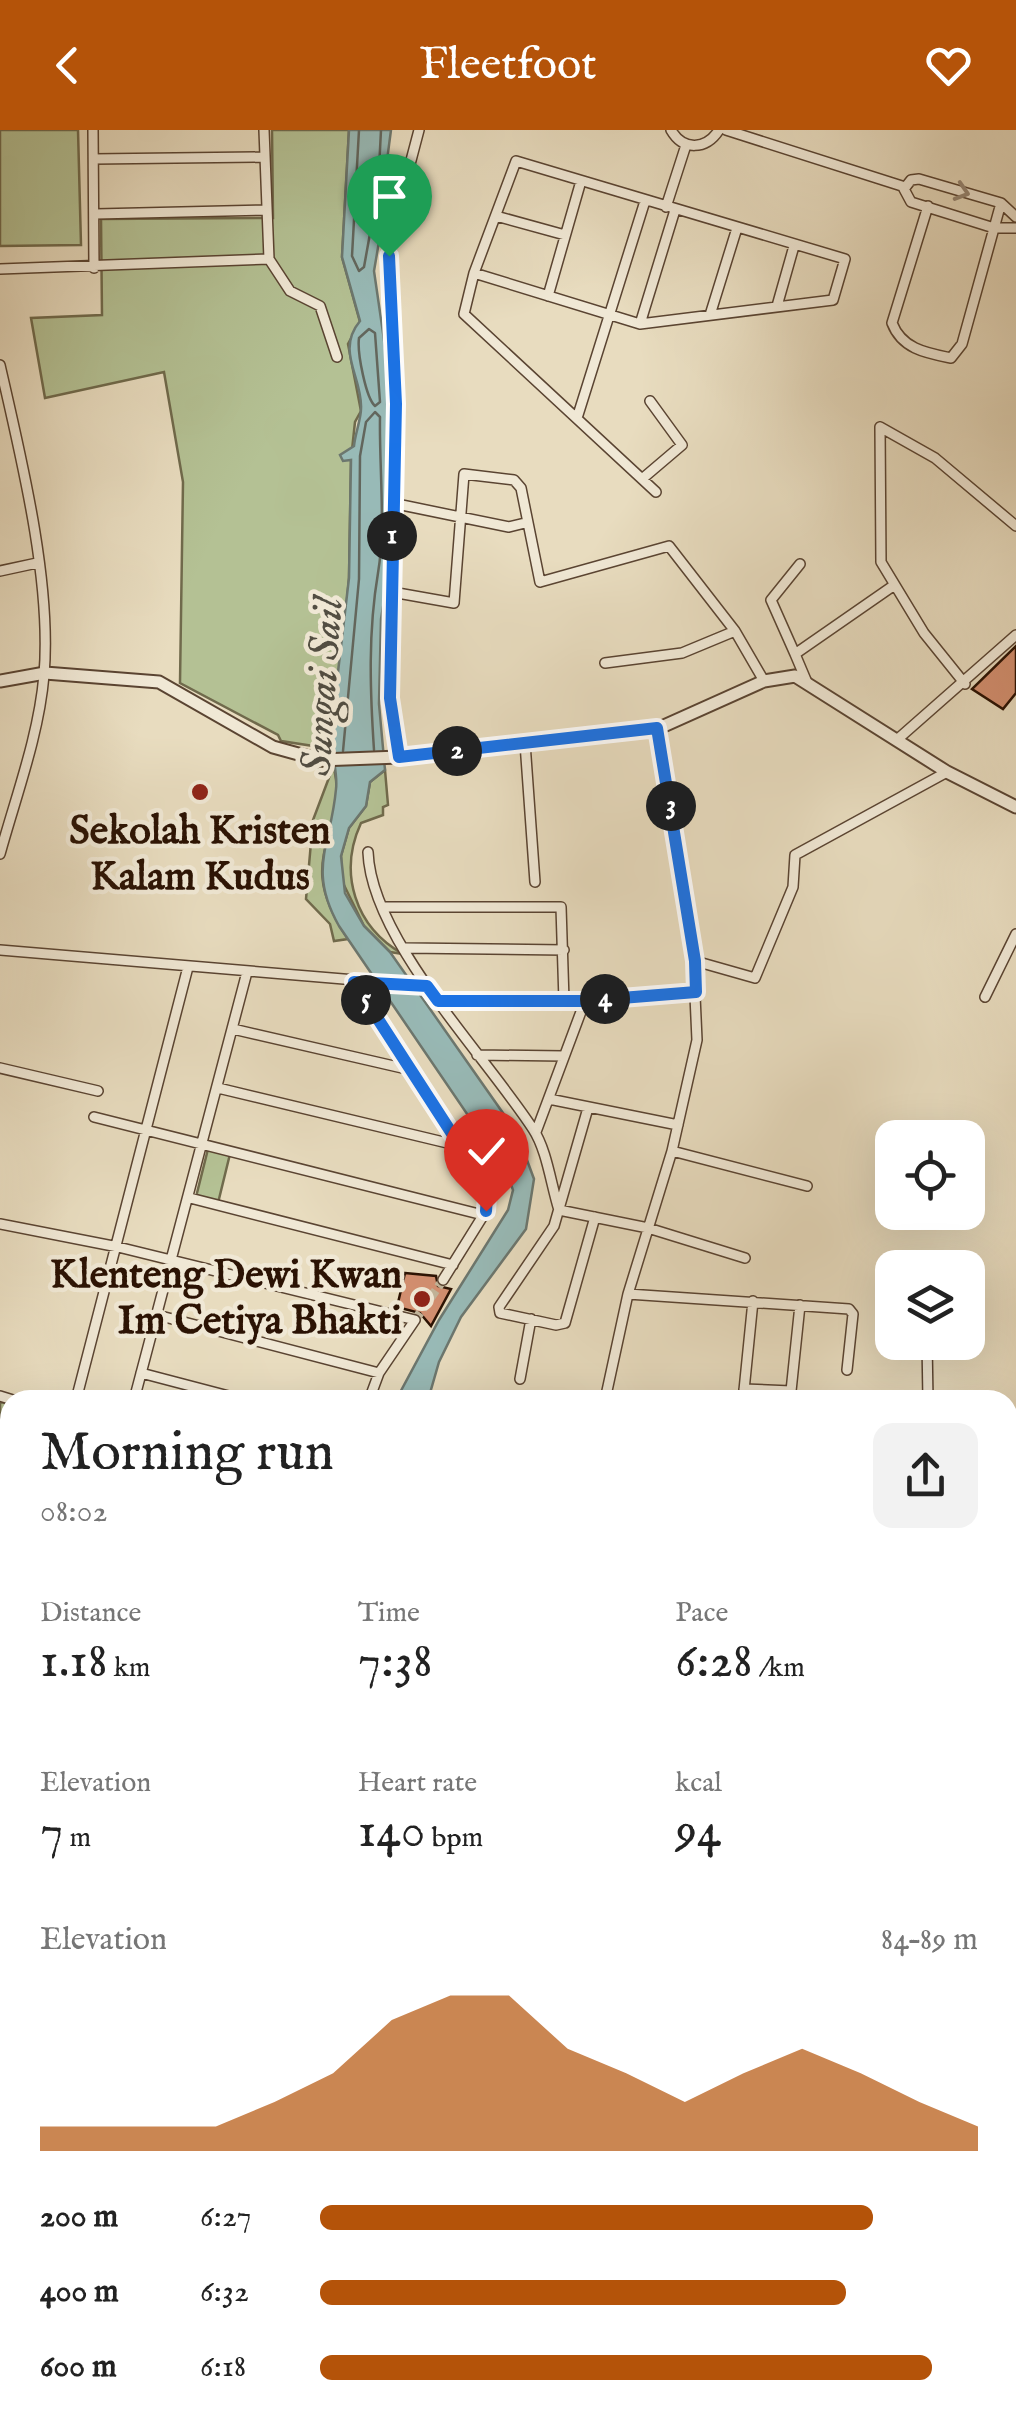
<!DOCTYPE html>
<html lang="en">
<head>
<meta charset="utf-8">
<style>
  body { margin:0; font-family:"IM FELL English",serif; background:#f2f2f2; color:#222; height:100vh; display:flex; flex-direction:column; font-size:38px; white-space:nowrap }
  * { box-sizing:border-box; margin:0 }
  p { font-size:32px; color:#767676 }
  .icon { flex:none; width:55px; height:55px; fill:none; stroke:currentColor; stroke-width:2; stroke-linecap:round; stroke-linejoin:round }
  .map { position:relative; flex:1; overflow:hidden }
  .panel { position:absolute; left:0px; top:1260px; width:1018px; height:1038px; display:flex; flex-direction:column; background:#fff; border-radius:30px 30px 0 0; box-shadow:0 10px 40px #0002 }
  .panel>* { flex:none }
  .controls { position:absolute; left:875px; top:990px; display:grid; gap:20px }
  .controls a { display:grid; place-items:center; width:110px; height:110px; border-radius:20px; background:#fff; box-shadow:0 10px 40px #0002; font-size:50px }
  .pin { position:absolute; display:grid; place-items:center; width:85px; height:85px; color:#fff; margin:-102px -42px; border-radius:50% 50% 50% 0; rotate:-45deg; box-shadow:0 0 10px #0007 }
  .pin .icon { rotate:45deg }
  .km { position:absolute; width:50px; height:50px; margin:-25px; border-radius:50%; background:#222; color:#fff; font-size:28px; line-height:50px; text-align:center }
  .round { display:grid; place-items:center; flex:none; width:105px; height:105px; border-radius:20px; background:#f2f2f2 }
  .summary { display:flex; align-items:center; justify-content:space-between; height:170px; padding:0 40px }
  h1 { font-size:55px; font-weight:600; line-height:75px }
  .figures { display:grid; grid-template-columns:repeat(3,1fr); gap:15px; height:170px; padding:10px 40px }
  .figures div { display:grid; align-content:center }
  .figures b { font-size:50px; font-weight:600 }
  .figures small { font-size:28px; font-weight:400 }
  .figures p { font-size:28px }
  .chart { height:280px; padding:20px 40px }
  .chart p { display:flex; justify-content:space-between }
  .chart svg { width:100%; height:180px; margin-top:10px; fill:#b45309; opacity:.7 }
  ul { padding:0 40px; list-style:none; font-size:32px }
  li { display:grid; grid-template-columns:160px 120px 1fr; align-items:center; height:75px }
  li i { height:25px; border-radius:12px; background:#b45309 }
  header { display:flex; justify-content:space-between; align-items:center; height:130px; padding:0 40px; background:#b45309; color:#fff; font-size:45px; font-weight:600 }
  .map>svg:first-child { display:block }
  .green { fill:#b4c194; stroke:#706a4c; stroke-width:2.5 }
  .water { fill:#98bab7; stroke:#6c776f; stroke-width:2.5 }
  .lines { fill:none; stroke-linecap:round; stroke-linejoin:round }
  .shore { stroke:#62665d; stroke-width:2.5 }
  .building { fill:#d38f70; stroke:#2b1203; stroke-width:2.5 }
  .minor-tunnel { stroke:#c2b499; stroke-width:9; stroke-dasharray:9 4.5; stroke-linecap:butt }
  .minor-casing { stroke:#5a4432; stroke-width:12 }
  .tertiary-casing { stroke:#5a4432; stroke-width:15 }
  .primary-casing { stroke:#2b1203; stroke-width:18 }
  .minor { stroke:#f0e8d5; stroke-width:9 }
  .tertiary { stroke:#f0e8d5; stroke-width:11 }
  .primary { stroke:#e4be80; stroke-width:14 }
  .oneway { stroke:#978876 }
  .route-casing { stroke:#fff; stroke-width:20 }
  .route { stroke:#1a73e8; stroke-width:12 }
  .poi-dot { fill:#8f2418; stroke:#f0e8d5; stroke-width:4 }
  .labels { text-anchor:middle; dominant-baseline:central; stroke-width:9; stroke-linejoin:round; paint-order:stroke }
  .poi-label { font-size:40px; font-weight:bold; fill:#2b1203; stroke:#f0e8d5 }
  .water-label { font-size:42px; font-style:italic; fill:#514d42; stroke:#f0e8d5 }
</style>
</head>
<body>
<header><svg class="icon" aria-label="back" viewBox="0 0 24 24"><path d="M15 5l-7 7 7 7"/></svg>Fleetfoot<svg class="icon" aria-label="heart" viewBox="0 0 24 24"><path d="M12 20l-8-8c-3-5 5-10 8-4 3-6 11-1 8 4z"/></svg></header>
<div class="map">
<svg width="1016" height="2296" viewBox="0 0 1016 2296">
  <rect width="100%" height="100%" fill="#e8dcbf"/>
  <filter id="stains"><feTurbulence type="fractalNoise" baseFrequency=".002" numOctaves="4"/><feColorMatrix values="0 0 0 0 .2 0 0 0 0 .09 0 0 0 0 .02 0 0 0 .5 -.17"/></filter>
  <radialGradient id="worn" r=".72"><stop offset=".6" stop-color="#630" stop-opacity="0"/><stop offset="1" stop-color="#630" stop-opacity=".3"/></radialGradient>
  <path class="green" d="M0,0h78l3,115 -81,1z
    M272,0h77l-7,127 18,65 -12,22 13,67 -6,11 -4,37 -2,119 -16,171 -52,-8 -3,-6 -98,-52 3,-201 -19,-110 -119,26 -14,-80 71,-3 -1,-96 172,-1z
    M312,636l22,2c16,70 -44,86 14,171l-14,2 -4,-17 -24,-25 7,-79 17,-45z
    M385,640l3,35 -5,2v8l-22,8c-23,50 -6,104 42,131l-13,-2 -26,-26 -22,-45 -1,-25 8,-28 17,-22 4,-24z
    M208,1019l22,5 -12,49 -22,-6z
    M0,1272l10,2v125l-10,3z
    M0,1881h10v407h260v8h-270z"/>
  <path class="water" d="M349,0h42l-5,38 2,21 -14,82 16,110 -2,195 -7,43 -2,85 6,66 -15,12 -4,24 -17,22 -8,28 4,37 19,33 26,26 127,181 17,46 -8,50 -65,88 -22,45 -11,38h-32l43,-80 69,-110 5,-20 -7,-19 -167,-245c-32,-57 -8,-80 -3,-137 2,-15 -4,-31 -4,-47 0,-19 8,-32 4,-53l13,-111 2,-118 -8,1 -3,-6 14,-9c1,-12 7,-27 7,-37 2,-31 -26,-58 -1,-88l-18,-64z"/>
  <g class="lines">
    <path class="shore" d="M359,0l-7,126 7,15 5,-4 14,-78 3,-59
      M369,199l6,4 5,69 -5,4c-9,-8 -18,-53 -16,-68z
      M343,621l16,-172 1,-123 6,-34 9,-10 5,5c-1,48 6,110 -2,156 -10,59 -8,117 -4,177"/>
  </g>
  <path class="building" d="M1016,516v47l-13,16 -31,-20z
    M405,1143l31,3 2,10 13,3 -20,37 -11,-13 -23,-6z"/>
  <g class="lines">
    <path class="minor-tunnel" d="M415,1190l28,-40"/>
    <g class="minor-casing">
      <path id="minor" d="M93,0l1,138
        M671,0c12,21 35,20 48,0
        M726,0l179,57
        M94,29l171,-2
        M928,76l-36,117c10,26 34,30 59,35l11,-14 39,-141
        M666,77l20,-62
        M96,84l170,-4
        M496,86l69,19
        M1016,87l-15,-14 -82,-24 -8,1 -7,9 7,13 83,26h22
        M269,129l21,32 30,15 17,51
        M0,139l269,-10 -5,-129
        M474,143l166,51 193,-24 12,-41 -329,-98 -42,112 -10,41 192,178
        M548,166l33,-115
        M777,176l17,-60
        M710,185l27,-87
        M640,194l35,-114
        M0,235c21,92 52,217 44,310 -5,60 -28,121 -44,179
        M578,285l67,-214
        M880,297l1,135 43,71 41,51
        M880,297l55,31 81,68
        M642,349l40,-34 -32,-44
        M392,373l117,24 16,-4
        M0,441l37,-8
        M392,462l62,11 10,-129 50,6 7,8 19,94 129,-36 66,85 29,50
        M795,524l-24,-54 29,-36
        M605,533l77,-10 53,-22
        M806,550l-11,-26 98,-68
        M899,608l117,-103
        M525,613l10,139
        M399,627l-9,-59 6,-294 -7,-160 30,-114
        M368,722c3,87 117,203 165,277 14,21 18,56 26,81
        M382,777h179l3,94
        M406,818l158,2
        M0,820l427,36
        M695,831l60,17 38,-91 2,-32 152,-83
        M354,852l106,164 28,35 -2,30 -43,69
        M985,867l31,-63
        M438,871h147l112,-8
        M233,899l178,41
        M477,925l87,1
        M0,938l98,23
        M218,958l242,58
        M549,969l129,26
        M588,978l-34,118 -55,81 1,6 56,12 9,-2 30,-106
        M94,987l389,98
        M536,1002l49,-131
        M672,1021l135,35
        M190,1068l263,67
        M559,1080l89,18 97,30
        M0,1094l118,23 297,73 -36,53 -10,27
        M628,1164l221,15 4,5 -6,56
        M157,1185l222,58
        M927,1212l1,58
        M141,1243l103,27
        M520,1249l11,-60
        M744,1259l47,2 9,-86
        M0,1266l13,4
        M76,1270l112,-433
        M134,1270l113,-428
        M605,1270l23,-106 44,-143 25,-111 -5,-111 -35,-200
        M743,1270l10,-99
        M1008,1317h8
        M0,1439l10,-2
        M1008,1496h8
        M1008,1535l8,7
        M0,1543l10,-3
        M1008,1622l8,-1
        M0,1637h10
        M1008,1724l8,-3
        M0,1779h10
        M1008,1791l8,22
        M454,2288l1,8
        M473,2288l42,8
        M942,2288l2,8
        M670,2296l2,-8
        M812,2296l5,-8
        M864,2296l63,-8"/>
    </g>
    <g class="tertiary-casing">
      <path id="tertiary" d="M0,551l45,-8 114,9 114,65 47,13 79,-3 258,-28 107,-48 31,-5 152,96 69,35
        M560,2296l4,-8"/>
    </g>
    <g class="primary-casing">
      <path id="primary" d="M0,1880h10
        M1008,2076h8"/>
    </g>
    <use href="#minor" class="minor"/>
    <use href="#tertiary" class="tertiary"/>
    <use href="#primary" class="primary"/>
  </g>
  <defs><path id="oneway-chevron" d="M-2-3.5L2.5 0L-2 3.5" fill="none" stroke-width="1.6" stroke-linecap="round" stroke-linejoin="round" transform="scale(2.5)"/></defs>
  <use class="oneway" href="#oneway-chevron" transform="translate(962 62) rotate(17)"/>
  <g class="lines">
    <g class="route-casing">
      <path id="route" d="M389,126l7,148 -6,294 9,59 258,-29 38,233 1,31 -112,9h-146l-11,-15 -73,-4 106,164 28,35 -2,30"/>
    </g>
    <use href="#route" class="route"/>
  </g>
  <g class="poi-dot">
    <circle cx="200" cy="662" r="10"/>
    <circle cx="422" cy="1169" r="10"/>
  </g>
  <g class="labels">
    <g class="poi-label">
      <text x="200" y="702">Sekolah Kristen<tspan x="200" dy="46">Kalam Kudus</tspan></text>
      <text x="402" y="1146" text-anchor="end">Klenteng Dewi Kwan<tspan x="402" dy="46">Im Cetiya Bhakti</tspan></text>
    </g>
    <g class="water-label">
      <text transform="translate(324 557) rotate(-86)">Sungai Sail</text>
    </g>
  </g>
  <rect width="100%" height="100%" filter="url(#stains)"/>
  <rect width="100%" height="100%" fill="url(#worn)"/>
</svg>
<div class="controls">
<a><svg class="icon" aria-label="locate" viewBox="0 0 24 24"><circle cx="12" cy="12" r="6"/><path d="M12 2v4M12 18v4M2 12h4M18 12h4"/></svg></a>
<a><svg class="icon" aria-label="layers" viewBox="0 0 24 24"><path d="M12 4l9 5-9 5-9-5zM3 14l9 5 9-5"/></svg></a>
</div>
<div class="pin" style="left:389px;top:126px;background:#1e9e55"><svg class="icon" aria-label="arrive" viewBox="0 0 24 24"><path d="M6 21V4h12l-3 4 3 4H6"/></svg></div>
<div class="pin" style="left:486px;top:1081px;background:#d93025"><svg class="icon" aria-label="check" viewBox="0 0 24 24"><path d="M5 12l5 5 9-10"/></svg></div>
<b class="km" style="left:392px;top:406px">1</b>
<b class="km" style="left:457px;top:621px">2</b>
<b class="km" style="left:671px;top:676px">3</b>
<b class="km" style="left:605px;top:869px">4</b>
<b class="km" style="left:366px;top:870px">5</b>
<section class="panel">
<div class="summary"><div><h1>Morning run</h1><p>08:02</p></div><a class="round"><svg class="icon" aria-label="share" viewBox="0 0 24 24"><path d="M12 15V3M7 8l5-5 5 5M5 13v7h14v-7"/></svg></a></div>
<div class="figures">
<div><p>Distance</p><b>1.18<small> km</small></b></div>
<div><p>Time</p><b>7:38</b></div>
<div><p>Pace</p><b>6:28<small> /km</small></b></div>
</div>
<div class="figures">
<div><p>Elevation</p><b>7<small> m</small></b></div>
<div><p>Heart rate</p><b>140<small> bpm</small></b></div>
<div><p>kcal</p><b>94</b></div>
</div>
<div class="chart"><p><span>Elevation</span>84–89 m</p>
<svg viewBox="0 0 160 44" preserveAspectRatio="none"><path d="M0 44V38L10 38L20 38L30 38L40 32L50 25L60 12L70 6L80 6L90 19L100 25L110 32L120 25L130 19L140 25L150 32L160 38V44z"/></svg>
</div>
<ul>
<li><b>200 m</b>6:27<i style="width:84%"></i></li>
<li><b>400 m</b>6:32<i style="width:80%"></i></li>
<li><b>600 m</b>6:18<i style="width:93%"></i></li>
</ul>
</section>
</div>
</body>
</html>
